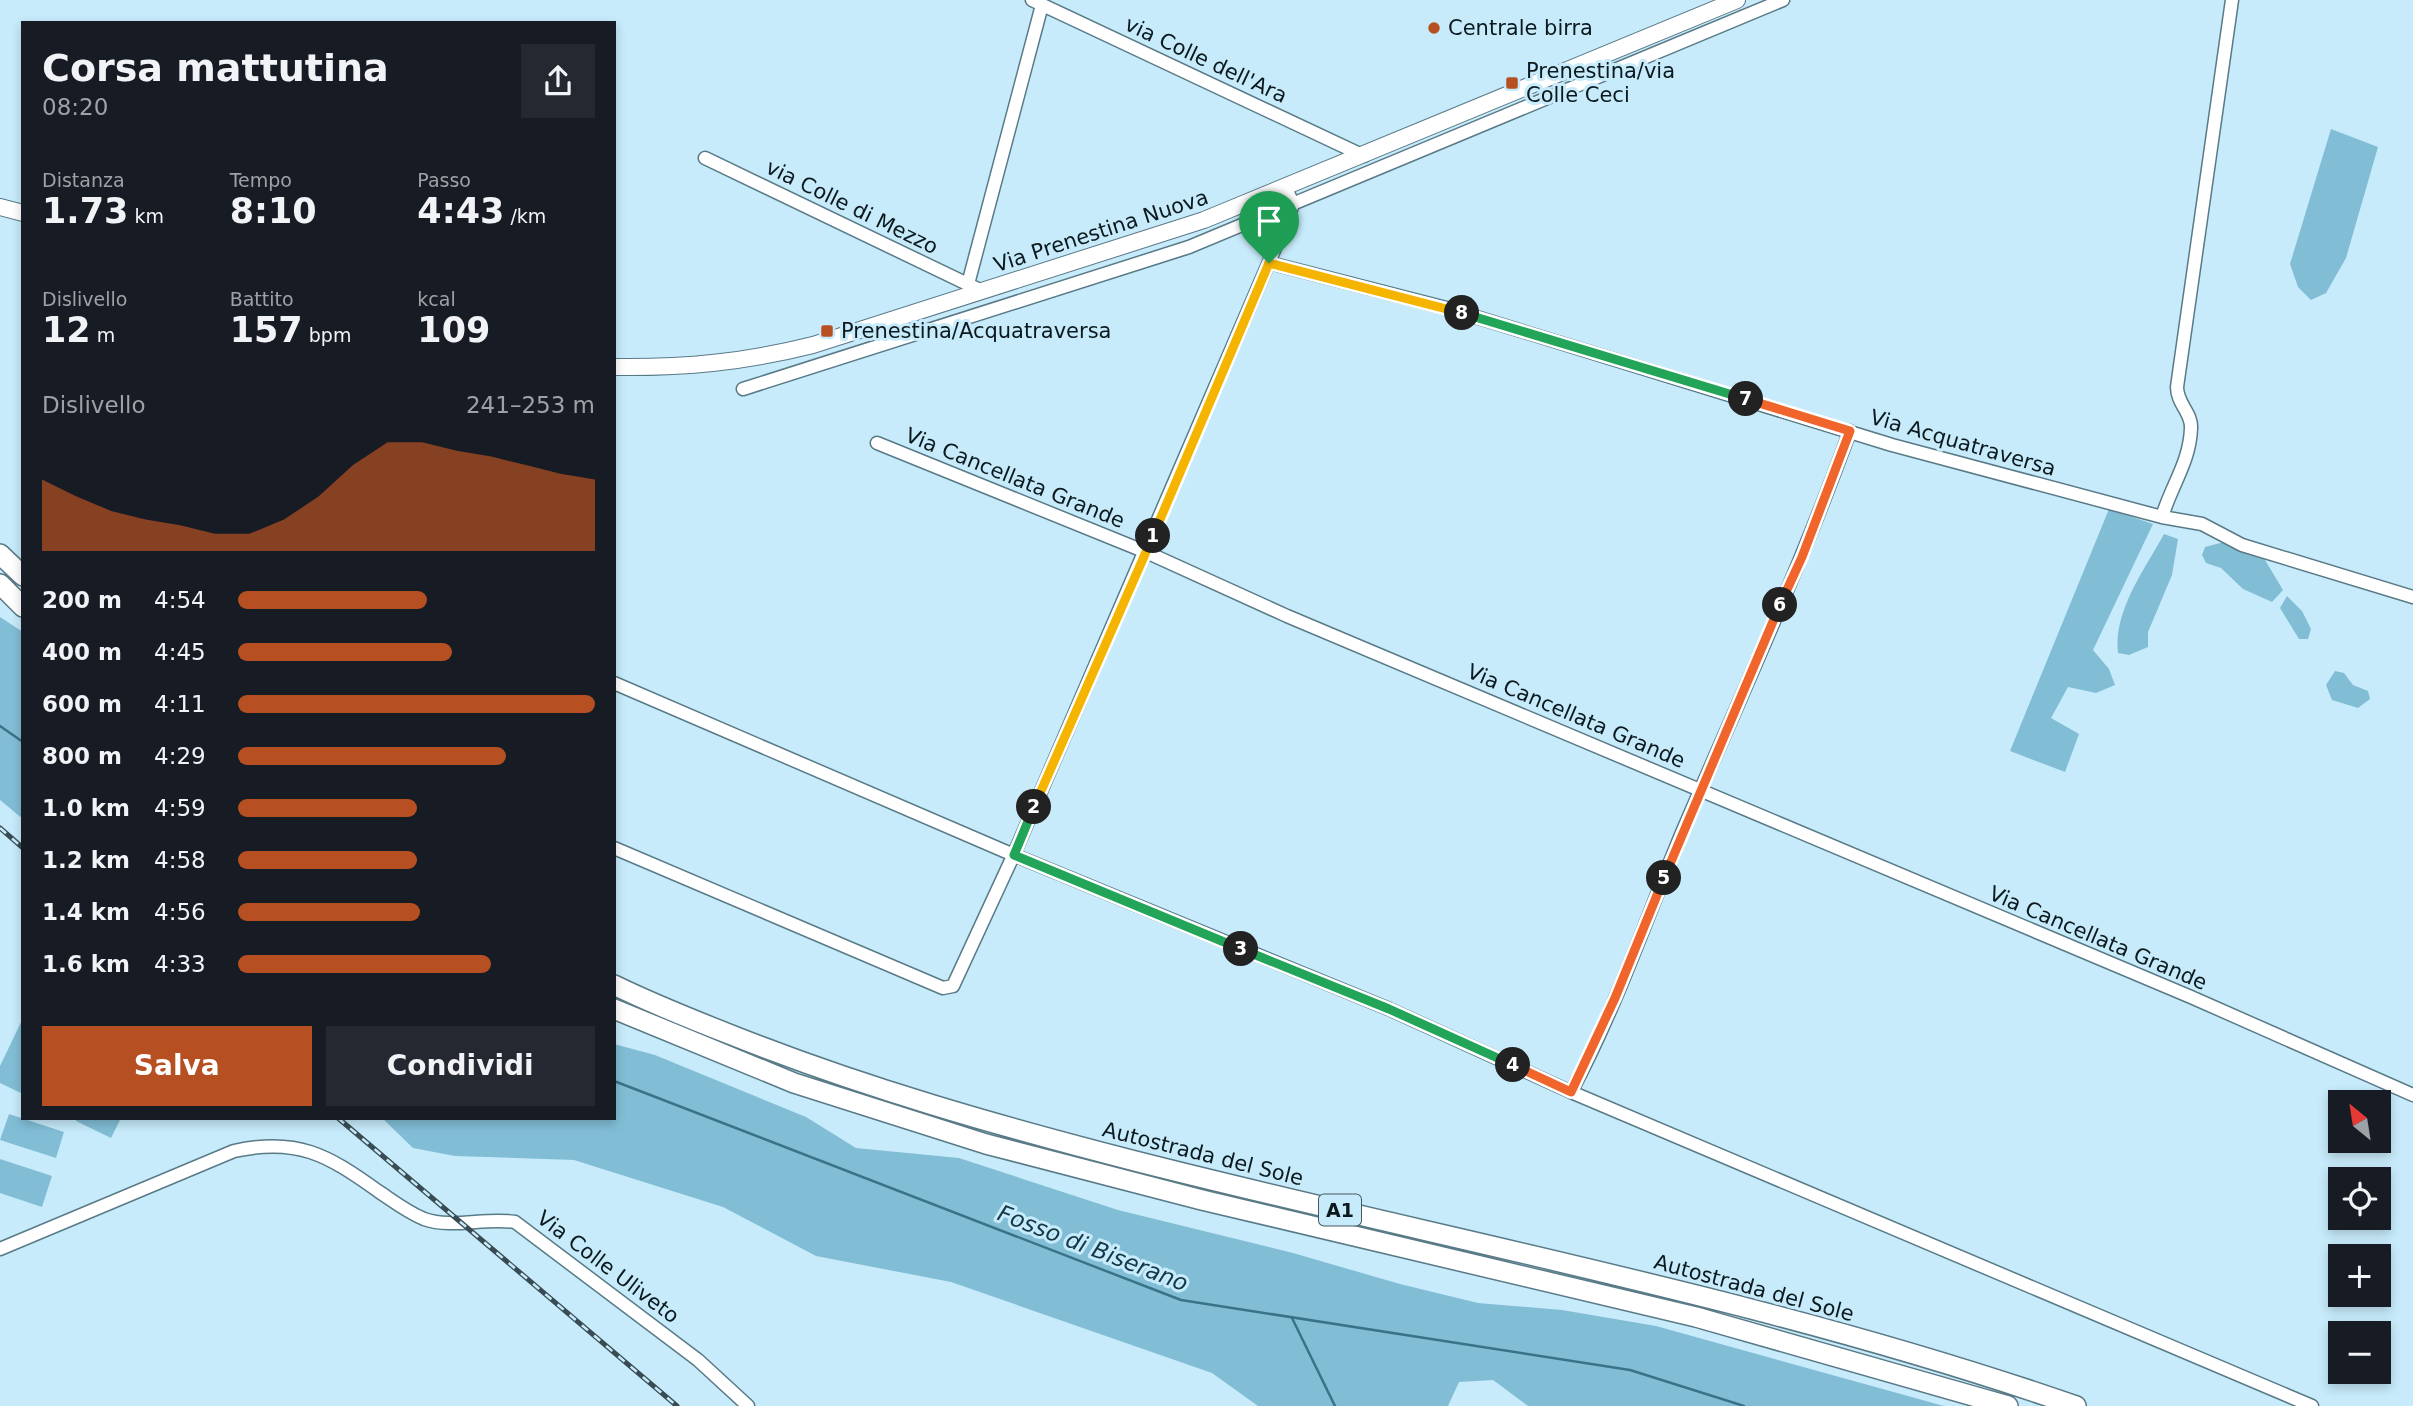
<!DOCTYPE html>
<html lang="it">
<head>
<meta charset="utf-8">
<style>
  body { margin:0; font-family:"DejaVu Sans",sans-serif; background:#242831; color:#f1f3f6; height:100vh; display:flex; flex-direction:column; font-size:26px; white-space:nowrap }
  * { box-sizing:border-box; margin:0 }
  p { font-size:23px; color:#9ea1a6 }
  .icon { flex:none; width:38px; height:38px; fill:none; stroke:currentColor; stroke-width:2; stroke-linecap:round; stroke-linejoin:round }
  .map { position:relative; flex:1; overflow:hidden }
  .sheet { position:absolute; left:21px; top:21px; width:595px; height:1099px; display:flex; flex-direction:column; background:#171b24; border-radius:0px; box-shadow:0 4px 10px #0003 }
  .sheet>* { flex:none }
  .needle { width:46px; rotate:330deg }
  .fabs { position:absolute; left:2328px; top:1090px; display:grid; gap:14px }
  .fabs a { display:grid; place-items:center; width:63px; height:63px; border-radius:0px; background:#171b24; box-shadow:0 4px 10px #0003; font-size:35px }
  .pin { position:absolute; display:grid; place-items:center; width:60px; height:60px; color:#fff; margin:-72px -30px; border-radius:50% 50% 50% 0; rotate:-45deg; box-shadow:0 0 7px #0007 }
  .pin .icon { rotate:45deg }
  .km { position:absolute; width:35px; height:35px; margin:-18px; border-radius:50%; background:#222; color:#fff; font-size:19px; line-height:35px; text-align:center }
  .round { display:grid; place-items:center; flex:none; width:74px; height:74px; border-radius:0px; background:#242831 }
  .headline { display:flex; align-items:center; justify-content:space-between; height:119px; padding:0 21px }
  h1 { font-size:38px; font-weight:600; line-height:52px }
  .metrics { display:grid; grid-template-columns:repeat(3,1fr); gap:10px; height:119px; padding:7px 21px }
  .metrics div { display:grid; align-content:center }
  .metrics b { font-size:35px; font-weight:600 }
  .metrics small { font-size:19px; font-weight:400 }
  .metrics p { font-size:19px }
  .chart { height:196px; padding:14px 21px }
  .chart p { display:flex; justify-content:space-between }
  .chart svg { width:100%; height:126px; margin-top:7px; fill:#b65022; opacity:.7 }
  .action { display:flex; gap:14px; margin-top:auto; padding:14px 21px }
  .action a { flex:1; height:80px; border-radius:0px; background:#b65022; color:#fff; font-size:28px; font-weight:600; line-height:80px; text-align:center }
  .action a+a { background:#242831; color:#f1f3f6 }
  ul { padding:0 21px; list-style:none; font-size:23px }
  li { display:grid; grid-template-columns:112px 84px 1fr; align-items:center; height:52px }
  li i { height:18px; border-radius:9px; background:#b65022 }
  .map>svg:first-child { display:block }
  .green { fill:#81bed6 }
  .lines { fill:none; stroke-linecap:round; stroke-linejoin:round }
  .stream { stroke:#397388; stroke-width:2.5 }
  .minor-casing { stroke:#597a87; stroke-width:15 }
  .major-casing { stroke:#597a87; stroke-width:18 }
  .highway-casing { stroke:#597a87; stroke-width:22 }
  .minor { stroke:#fff; stroke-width:12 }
  .major { stroke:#fff; stroke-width:16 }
  .highway { stroke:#fff; stroke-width:19 }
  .rail-casing { stroke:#394c54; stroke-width:5 }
  .rail { stroke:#c7ebfb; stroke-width:2.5; stroke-dasharray:8; stroke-linecap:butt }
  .split-1-casing { stroke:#fff; stroke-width:14 }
  .split-2-casing { stroke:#fff; stroke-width:14 }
  .split-3-casing { stroke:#fff; stroke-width:14 }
  .split-4-casing { stroke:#fff; stroke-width:14 }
  .split-5-casing { stroke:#fff; stroke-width:14 }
  .split-6-casing { stroke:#fff; stroke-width:14 }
  .split-7-casing { stroke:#fff; stroke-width:14 }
  .split-8-casing { stroke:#fff; stroke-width:14 }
  .split-9-casing { stroke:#fff; stroke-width:14 }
  .split-1 { stroke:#f5b400; stroke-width:9 }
  .split-2 { stroke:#f5b400; stroke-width:9 }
  .split-3 { stroke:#22a559; stroke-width:9 }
  .split-4 { stroke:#22a559; stroke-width:9 }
  .split-5 { stroke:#f0652b; stroke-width:9 }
  .split-6 { stroke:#f0652b; stroke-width:9 }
  .split-7 { stroke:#f0652b; stroke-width:9 }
  .split-8 { stroke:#22a559; stroke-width:9 }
  .split-9 { stroke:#f5b400; stroke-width:9 }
  .poi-dot { fill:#b65022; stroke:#c7ebfb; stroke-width:2.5 }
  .labels { text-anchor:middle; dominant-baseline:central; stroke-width:6; stroke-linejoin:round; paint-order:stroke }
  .shield { fill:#c7ebfb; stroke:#435860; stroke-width:2 }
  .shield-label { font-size:19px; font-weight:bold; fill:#0b191e }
  .poi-label { font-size:21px; fill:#0b191e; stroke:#c7ebfb; text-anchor:start }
  .street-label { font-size:21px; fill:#0b191e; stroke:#c7ebfb }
  .water-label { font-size:23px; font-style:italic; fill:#143845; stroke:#c7ebfb }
</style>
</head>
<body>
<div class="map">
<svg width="2413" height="1406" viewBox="0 0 2413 1406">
  <rect width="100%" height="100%" fill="#c7ebfb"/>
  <path class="green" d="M2331,129l47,18 -32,111 -20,35 -15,7 -13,-13 -8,-23z
    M2109,509l44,15 -60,126 16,19 6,16 -19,8 -28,-6 -17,31 28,16 -14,38 -55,-21z
    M2164,534l14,5 -6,36 -24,57v15l-19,8 -11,-2c-5,-42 27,-84 46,-119z
    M2224,542l38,13 21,35 -11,12 -29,-13 -22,-21 -15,-5 -4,-8 3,-8z
    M2287,596l15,15 9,18 -3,10h-9l-19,-31z
    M0,617l23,15v187l-23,-19z
    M2335,671l9,2 9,12 15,6 2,8 -12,9 -26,-8 -6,-15z
    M23,1018v76l-23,-11v-17z
    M614,1044l41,11 151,62 50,31 103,10 159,52 175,43 107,31 78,19 84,7 94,16 288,80h-416l-35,-26 -34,2 -11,24h-190l-46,-33 -261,-91 -135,-26 -93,-49 -149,-47 -119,-4 -42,-8 -31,-30h232z
    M9,1114l55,18 -8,26 -56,-18z
    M77,1118h44l-10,20 -35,-17z
    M0,1159l52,17 -10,31 -42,-14z"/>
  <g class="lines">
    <path class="stream" d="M0,726l23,16
      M614,1081l567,219 449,70 114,36
      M1292,1318l43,88"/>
    <g class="minor-casing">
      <path id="minor" d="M1032,0l332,156
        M2232,0l-55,387c0,17 15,26 14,41 -1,34 -20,58 -29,89l40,7 40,21 171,52
        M705,158l277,133
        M1270,263l180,46 442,136 270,72
        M968,284l74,-279
        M743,389l446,-142 594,-247
        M877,443l269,109 141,64 904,381 222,98
        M614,683l395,170 380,156 182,83 741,314
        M614,848l329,140 10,-2 61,-132 274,-636 5,-14 -7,-16
        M1571,1092c45,-84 76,-176 113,-264 57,-132 117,-262 166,-397
        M0,1249l234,-98c63,-14 94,4 144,40 15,10 29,21 46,28 28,10 62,-2 91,3l183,138 50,46"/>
    </g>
    <g class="major-casing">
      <path id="major" d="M0,207l23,6
        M614,367c71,1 131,-5 199,-22l391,-125 533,-220"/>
    </g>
    <g class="highway-casing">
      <path id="highway" d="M0,554l23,22
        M0,584l23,23
        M614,985c39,19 79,35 120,51 131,52 265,90 401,125 314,80 634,138 941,245
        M614,1009l180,74 192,61 216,56 494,117 312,89"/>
    </g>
    <use href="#minor" class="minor"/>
    <use href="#major" class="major"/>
    <use href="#highway" class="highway"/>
    <g class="rail-casing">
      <path id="rail" d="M0,828l23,20
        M338,1118l339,288"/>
    </g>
    <use href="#rail" class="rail"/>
  </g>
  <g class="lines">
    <g class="split-1-casing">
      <path id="split-1" d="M1153,536l116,-273"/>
    </g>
    <g class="split-2-casing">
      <path id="split-2" d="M1034,807l119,-271"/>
    </g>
    <g class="split-3-casing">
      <path id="split-3" d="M1034,807l-20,48 227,94"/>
    </g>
    <g class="split-4-casing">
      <path id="split-4" d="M1241,949l148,60 124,56"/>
    </g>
    <g class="split-5-casing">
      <path id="split-5" d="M1513,1065l58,27 44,-94 49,-120"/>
    </g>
    <g class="split-6-casing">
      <path id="split-6" d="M1664,878l116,-273"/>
    </g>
    <g class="split-7-casing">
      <path id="split-7" d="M1746,399l104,32 -48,126 -22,48"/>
    </g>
    <g class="split-8-casing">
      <path id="split-8" d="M1462,313l284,86"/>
    </g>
    <g class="split-9-casing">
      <path id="split-9" d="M1269,263l193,50"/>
    </g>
    <use href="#split-1" class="split-1"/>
    <use href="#split-2" class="split-2"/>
    <use href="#split-3" class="split-3"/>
    <use href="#split-4" class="split-4"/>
    <use href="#split-5" class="split-5"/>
    <use href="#split-6" class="split-6"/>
    <use href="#split-7" class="split-7"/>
    <use href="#split-8" class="split-8"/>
    <use href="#split-9" class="split-9"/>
  </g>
  <g class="poi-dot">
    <circle cx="1434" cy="28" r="7"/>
    <rect x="1505" y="76" width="14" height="14" rx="3.5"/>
    <rect x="820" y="324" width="14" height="14" rx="3.5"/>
  </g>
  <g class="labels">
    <rect class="shield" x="1319" y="1194.5" width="42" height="31" rx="5"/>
    <g class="shield-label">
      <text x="1340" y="1210">A1</text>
    </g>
    <g class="poi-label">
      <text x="1448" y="28">Centrale birra</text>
      <text x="1526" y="71">Prenestina/via<tspan x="1526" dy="24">Colle Ceci</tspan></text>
      <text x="841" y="331">Prenestina/Acquatraversa</text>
    </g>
    <g class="street-label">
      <text transform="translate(1206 60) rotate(25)">via Colle dell'Ara</text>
      <text transform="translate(852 207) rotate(26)">via Colle di Mezzo</text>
      <text transform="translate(1101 231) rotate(-18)">Via Prenestina Nuova</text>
      <text transform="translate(1963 443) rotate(16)">Via Acquatraversa</text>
      <text transform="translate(1015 478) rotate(22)">Via Cancellata Grande</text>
      <text transform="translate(1576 716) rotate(23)">Via Cancellata Grande</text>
      <text transform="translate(2098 938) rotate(23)">Via Cancellata Grande</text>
      <text transform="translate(1203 1154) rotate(14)">Autostrada del Sole</text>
      <text transform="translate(608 1267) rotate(37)">Via Colle Uliveto</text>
      <text transform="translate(1754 1288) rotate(15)">Autostrada del Sole</text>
    </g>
    <g class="water-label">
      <text transform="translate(1093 1248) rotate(21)">Fosso di Biserano</text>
    </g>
  </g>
</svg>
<div class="fabs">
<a><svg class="needle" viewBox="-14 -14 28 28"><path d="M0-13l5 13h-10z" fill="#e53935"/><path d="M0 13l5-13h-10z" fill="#9ea1a6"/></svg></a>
<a><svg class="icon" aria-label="locate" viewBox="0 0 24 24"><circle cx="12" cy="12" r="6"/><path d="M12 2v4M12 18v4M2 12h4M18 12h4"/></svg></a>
<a>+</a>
<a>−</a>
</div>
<div class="pin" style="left:1269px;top:263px;background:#1e9e55"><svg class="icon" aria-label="arrive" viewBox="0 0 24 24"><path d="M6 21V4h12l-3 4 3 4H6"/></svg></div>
<b class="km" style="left:1153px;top:536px">1</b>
<b class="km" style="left:1034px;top:807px">2</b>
<b class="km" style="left:1241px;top:949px">3</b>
<b class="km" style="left:1513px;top:1065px">4</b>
<b class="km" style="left:1664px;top:878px">5</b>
<b class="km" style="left:1780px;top:605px">6</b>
<b class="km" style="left:1746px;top:399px">7</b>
<b class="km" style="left:1462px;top:313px">8</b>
<section class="sheet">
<div class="headline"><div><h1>Corsa mattutina</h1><p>08:20</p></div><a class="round"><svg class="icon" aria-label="share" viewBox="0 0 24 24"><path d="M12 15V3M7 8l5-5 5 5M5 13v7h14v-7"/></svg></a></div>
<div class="metrics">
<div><p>Distanza</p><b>1.73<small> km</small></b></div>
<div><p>Tempo</p><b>8:10</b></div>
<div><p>Passo</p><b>4:43<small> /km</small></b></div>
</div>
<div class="metrics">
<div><p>Dislivello</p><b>12<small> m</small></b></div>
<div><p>Battito</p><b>157<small> bpm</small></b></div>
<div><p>kcal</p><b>109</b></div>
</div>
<div class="chart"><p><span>Dislivello</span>241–253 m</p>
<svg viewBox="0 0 160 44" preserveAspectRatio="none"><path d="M0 44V19L10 25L20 30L30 33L40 35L50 38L60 38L70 33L80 25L90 14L100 6L110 6L120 9L130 11L140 14L150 17L160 19V44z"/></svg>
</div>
<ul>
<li><b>200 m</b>4:54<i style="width:53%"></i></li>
<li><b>400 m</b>4:45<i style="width:60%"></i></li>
<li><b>600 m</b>4:11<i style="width:100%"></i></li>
<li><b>800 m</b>4:29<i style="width:75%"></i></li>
<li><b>1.0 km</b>4:59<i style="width:50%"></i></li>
<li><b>1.2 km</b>4:58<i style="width:50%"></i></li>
<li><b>1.4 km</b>4:56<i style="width:51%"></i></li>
<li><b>1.6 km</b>4:33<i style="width:71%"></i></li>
</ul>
<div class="action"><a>Salva</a><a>Condividi</a></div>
</section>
</div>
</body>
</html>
